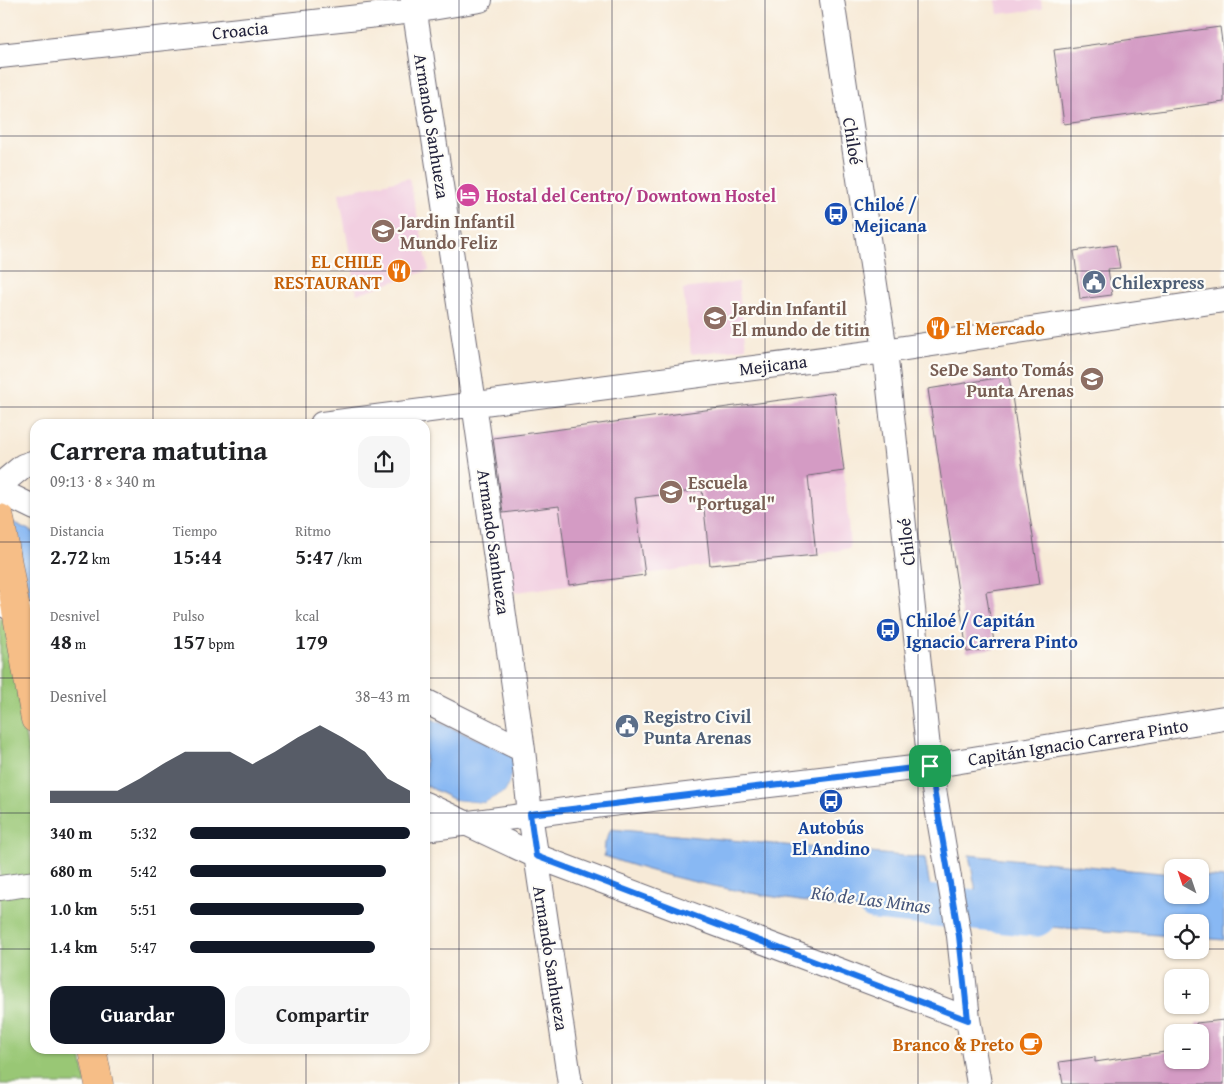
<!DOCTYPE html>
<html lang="es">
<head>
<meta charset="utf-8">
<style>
  body { margin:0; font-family:"Gentium Book Plus",serif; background:#f6f6f6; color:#202124; height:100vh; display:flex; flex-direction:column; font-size:19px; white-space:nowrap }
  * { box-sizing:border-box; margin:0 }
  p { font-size:16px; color:#757577 }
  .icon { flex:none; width:28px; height:28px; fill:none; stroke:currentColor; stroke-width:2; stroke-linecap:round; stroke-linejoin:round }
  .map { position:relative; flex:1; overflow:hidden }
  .details { position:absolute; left:30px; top:419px; width:400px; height:635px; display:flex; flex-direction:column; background:#fff; border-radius:15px; box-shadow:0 1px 4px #0004 }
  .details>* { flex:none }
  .needle { width:32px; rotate:320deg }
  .controls { position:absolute; left:1164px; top:859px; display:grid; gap:10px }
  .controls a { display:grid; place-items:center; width:45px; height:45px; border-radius:10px; background:#fff; box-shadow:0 1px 4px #0004; font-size:25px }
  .pin { position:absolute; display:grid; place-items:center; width:42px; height:42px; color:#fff; margin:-21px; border-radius:10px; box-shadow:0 2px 8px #0006 }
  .round { display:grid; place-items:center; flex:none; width:52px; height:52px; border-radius:15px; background:#f6f6f6 }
  .head { display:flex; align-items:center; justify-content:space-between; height:85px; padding:0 20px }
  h1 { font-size:28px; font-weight:800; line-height:38px }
  .metrics { display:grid; grid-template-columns:repeat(3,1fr); gap:8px; height:85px; padding:5px 20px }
  .metrics div { display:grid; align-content:center }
  .metrics b { font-size:21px; font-weight:800 }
  .metrics small { font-size:14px; font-weight:400 }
  .metrics p { font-size:14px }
  .chart { height:140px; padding:10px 20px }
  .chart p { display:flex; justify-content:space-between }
  .chart svg { width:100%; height:90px; margin-top:5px; fill:#111827; opacity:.7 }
  .primary-button { display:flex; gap:10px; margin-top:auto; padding:10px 20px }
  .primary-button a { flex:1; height:58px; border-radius:15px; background:#111827; color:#fff; font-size:20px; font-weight:800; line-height:58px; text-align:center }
  .primary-button a+a { background:#f6f6f6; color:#202124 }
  ul { padding:0 20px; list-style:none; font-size:16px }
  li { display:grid; grid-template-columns:80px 60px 1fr; align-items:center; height:38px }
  li i { height:12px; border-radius:6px; background:#111827 }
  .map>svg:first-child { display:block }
  .built { fill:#f2cfe1 }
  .green { fill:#99c775; stroke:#5e7458 }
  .water { fill:#88b8f3; stroke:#556d97 }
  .pier { fill:#f7ead7 }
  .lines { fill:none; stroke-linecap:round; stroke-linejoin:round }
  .river { stroke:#88b8f3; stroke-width:41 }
  .building { fill:#d49bc4 }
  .minor-casing { stroke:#6d6872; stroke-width:26 }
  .major-casing { stroke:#6d6872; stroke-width:29 }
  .minor { stroke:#fff; stroke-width:24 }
  .major { stroke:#f6be87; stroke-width:28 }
  .route-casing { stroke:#fff; stroke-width:10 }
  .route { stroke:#1a73e8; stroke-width:6 }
  .grid { fill:none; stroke:#22223b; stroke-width:1; stroke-opacity:0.55 }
  .labels { text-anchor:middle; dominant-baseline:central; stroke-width:4.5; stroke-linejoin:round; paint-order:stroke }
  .street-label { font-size:18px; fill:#22223b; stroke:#fdfcf7 }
  .hotel-label { font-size:18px; font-weight:bold; fill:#b23c85; stroke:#fdfcf7; text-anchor:start }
  .transit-label { font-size:18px; font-weight:bold; fill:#164399; stroke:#fdfcf7; text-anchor:start }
  .education-label { font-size:18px; font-weight:bold; fill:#785e54; stroke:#fdfcf7; text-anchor:start }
  .food-label { font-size:18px; font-weight:bold; fill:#c56008; stroke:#fdfcf7; text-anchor:end }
  .service-label { font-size:18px; font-weight:bold; fill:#4e5e75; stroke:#fdfcf7; text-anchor:start }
  .water-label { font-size:19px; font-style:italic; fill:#46567b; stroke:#fdfcf7 }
</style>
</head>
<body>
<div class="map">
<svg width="1224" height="1084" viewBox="0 0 1224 1084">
  <rect width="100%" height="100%" fill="#fdfcf7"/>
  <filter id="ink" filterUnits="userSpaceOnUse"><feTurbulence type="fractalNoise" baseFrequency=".02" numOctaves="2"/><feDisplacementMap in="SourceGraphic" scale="10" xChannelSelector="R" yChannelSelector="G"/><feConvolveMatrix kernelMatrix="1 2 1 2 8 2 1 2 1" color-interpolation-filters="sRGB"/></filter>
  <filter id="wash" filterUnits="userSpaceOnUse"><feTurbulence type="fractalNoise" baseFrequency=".0096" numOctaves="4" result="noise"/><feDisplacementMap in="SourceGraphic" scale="20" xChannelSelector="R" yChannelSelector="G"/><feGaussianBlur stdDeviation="1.12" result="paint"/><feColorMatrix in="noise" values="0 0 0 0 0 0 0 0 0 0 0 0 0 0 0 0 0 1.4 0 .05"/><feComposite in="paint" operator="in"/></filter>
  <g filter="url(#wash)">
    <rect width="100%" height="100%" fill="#f7ead7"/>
    <path class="built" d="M996,0h45l1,9 -44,5z
      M409,178l20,92 -72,24 -18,-101z
      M738,282l8,66 -55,6 -8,-65z
      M834,393l10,78 6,77 -34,7 -106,10 -200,28 -20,-155z"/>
    <path class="green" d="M0,617l5,2 30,172v258h45l6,35h-86z"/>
    <path class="water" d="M0,516l35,17v65l-35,-16z
      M425,716l93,42 -12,33 -22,12 -29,-3 -30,-15z
      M611,829l314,29 11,63c-111,-18 -226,-27 -332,-65l1,-13z
      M969,855l203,19v21h28v-19l24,2v62l-24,-2v-16h-28v14l-190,-14z"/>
    <path class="pier" d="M517,758h3l-12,35 -23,13 -30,-4v-2l29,3 22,-12z"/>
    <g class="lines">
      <path class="river" d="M876,900l160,16"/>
    </g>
    <g id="blocks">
      <path class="building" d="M1220,27l4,30v45l-160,22 -10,-74z
        M1116,245l4,23 -12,1 4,26 -32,4 -6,-48z
        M1009,376l31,208 -54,8 9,56 -28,4 -39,-263z
        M834,393l10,78 -36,5 8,79 -106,10 -8,-75 -67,8 10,77 -76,10 -10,-79 -56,7 -10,-75z
        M1224,1020v64h-161l-4,-22 36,-5v5l77,-11v9h28v-28h-3l-1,-9z"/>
    </g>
  </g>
  <g filter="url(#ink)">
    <use href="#blocks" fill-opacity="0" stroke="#6d6872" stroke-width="1"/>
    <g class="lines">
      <g class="minor-casing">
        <path id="minor" d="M413,0l61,403 49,347 7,64 40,270
          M832,0l53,351 45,415 29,170 9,83 11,65
          M0,56l414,-45 66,-11
          M322,424l563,-73 339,-51
          M0,485l23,-19 12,-4
          M0,491l35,17
          M0,603l35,17
          M425,701l98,49
          M425,804l111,52 432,163
          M425,829l177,-24 328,-39 294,-48
          M0,888l35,-5"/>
      </g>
      <g class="major-casing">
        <path id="major" d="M0,518l35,201
          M92,1049l7,35"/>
      </g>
      <use href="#minor" class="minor"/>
      <use href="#major" class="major"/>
    </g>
  </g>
  <g class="lines" filter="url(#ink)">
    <g class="route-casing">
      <path id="route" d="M930,766l29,170 9,84 -432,-164 -6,-42z"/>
    </g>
    <use href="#route" class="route"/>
  </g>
  <path class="grid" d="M153,0v424M306,0v424M459,0v1084M612,0v1084M765,0v1084M918,0v1084M1071,0v1084M0,136h1224M0,271h1224M0,407h1224M0,542h35M425,542h799M0,678h35M425,678h799M0,813h35M425,813h799M0,949h35M425,949h747M1200,949h24M153,1049v35M306,1049v35"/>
  <defs>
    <g id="hotel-disc" transform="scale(1.25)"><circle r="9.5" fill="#d1479c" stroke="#fdfcf7"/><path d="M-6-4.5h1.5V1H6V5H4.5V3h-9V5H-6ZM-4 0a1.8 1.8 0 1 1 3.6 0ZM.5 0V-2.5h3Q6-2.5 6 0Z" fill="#fff"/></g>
    <g id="bus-disc" transform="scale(1.25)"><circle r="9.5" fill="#1a4fb4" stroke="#fdfcf7"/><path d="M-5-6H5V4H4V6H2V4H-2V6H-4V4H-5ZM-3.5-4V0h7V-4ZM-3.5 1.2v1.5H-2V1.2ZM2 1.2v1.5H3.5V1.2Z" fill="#fff"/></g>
    <g id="school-disc" transform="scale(1.25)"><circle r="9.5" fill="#8d6e63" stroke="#fdfcf7"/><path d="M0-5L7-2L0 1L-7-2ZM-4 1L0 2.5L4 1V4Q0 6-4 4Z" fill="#fff"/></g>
    <g id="restaurant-disc" transform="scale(1.25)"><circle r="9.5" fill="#e8710a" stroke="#fdfcf7"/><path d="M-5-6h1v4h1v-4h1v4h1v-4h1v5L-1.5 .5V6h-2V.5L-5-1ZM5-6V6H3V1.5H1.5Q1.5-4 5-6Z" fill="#fff"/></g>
    <g id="civic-disc" transform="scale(1.25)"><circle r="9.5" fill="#5c6f8a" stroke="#fdfcf7"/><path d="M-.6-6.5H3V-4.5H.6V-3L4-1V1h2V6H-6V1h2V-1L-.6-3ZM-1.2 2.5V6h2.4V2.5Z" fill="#fff"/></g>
    <g id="university-disc" transform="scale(1.25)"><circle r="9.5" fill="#8d6e63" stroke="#fdfcf7"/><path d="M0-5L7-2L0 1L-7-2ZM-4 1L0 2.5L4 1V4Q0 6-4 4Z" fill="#fff"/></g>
    <g id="cafe-disc" transform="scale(1.25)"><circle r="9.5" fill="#e8710a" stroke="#fdfcf7"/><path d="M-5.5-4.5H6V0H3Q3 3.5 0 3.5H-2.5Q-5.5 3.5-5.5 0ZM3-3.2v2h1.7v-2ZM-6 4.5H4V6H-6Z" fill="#fff"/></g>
  </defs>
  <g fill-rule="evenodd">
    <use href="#hotel-disc" x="468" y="195"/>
    <use href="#bus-disc" x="836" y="214"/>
    <use href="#school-disc" x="383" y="231"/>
    <use href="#restaurant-disc" x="399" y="271"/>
    <use href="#civic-disc" x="1094" y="282"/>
    <use href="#school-disc" x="715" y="318"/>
    <use href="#restaurant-disc" x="938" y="328"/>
    <use href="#university-disc" x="1092" y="379"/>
    <use href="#school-disc" x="671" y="492"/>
    <use href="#bus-disc" x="888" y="630"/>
    <use href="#civic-disc" x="627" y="726"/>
    <use href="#bus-disc" x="831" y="801"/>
    <use href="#cafe-disc" x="1031" y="1044"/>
  </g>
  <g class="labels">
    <g class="street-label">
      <text transform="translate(240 30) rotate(-6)">Croacia</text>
      <text transform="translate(432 126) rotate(81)">Armando Sanhueza</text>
      <text transform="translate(853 141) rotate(81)">Chiloé</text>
      <text transform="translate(773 365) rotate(-7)">Mejicana</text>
      <text transform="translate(494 542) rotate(82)">Armando Sanhueza</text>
      <text transform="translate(906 542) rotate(-96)">Chiloé</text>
      <text transform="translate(1078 742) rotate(-9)">Capitán Ignacio Carrera Pinto</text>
      <text transform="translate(551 958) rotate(81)">Armando Sanhueza</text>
    </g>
    <g class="hotel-label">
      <text x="486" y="195">Hostal del Centro/ Downtown Hostel</text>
    </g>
    <g class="transit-label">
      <text x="854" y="204">Chiloé /<tspan x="854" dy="21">Mejicana</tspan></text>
      <text x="906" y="620">Chiloé / Capitán<tspan x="906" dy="21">Ignacio Carrera Pinto</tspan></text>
      <text x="831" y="827" text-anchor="middle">Autobús<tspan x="831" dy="21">El Andino</tspan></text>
    </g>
    <g class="education-label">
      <text x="400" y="221">Jardin Infantil<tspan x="400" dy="21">Mundo Feliz</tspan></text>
      <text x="732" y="308">Jardin Infantil<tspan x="732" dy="21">El mundo de titin</tspan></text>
      <text x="1074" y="369" text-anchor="end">SeDe Santo Tomás<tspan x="1074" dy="21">Punta Arenas</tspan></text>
      <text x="688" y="482">Escuela<tspan x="688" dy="21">"Portugal"</tspan></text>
    </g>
    <g class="food-label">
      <text x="382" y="261">EL CHILE<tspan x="382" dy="21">RESTAURANT</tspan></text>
      <text x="956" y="328" text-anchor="start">El Mercado</text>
      <text x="1014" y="1044">Branco &amp; Preto</text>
    </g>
    <g class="service-label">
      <text x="1112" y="282">Chilexpress</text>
      <text x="644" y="716">Registro Civil<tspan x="644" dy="21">Punta Arenas</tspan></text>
    </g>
    <g class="water-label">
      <text transform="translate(871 899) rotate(7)">Río de Las Minas</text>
    </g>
  </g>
</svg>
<div class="controls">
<a><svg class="needle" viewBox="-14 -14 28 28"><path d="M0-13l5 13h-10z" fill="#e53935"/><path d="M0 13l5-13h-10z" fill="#757577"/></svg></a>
<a><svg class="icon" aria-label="locate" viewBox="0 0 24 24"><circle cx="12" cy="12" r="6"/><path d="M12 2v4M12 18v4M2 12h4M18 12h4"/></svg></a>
<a>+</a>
<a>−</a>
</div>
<div class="pin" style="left:930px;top:766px;background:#1e9e55"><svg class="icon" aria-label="arrive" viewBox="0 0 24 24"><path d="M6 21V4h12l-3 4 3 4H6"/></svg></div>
<section class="details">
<div class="head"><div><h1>Carrera matutina</h1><p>09:13 · 8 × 340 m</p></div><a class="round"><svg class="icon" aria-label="share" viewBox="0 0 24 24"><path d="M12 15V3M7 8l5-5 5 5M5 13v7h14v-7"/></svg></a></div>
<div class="metrics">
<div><p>Distancia</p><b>2.72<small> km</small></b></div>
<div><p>Tiempo</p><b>15:44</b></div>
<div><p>Ritmo</p><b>5:47<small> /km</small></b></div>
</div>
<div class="metrics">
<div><p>Desnivel</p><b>48<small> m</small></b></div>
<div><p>Pulso</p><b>157<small> bpm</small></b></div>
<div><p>kcal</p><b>179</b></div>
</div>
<div class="chart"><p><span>Desnivel</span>38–43 m</p>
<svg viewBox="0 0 160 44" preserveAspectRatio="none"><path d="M0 44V38L10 38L20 38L30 38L40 32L50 25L60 19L70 19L80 19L90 25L100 19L110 12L120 6L130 12L140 19L150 32L160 38V44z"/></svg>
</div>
<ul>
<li><b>340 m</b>5:32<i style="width:100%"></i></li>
<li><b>680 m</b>5:42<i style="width:89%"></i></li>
<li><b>1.0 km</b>5:51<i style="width:79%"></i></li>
<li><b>1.4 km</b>5:47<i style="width:84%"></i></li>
</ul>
<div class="primary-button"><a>Guardar</a><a>Compartir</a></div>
</section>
</div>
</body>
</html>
